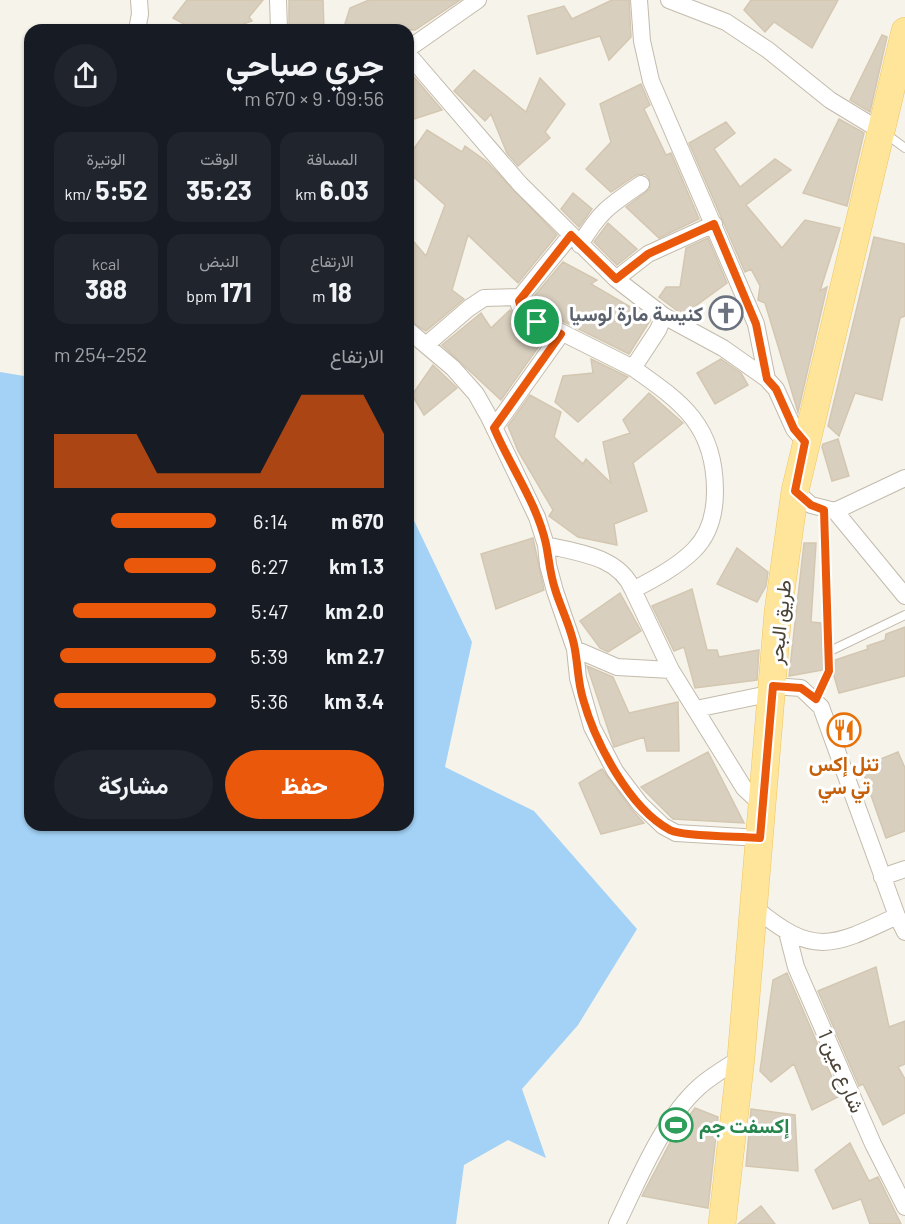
<!DOCTYPE html>
<html lang="ar">
<head>
<meta charset="utf-8">
<style>
  body { margin:0; font-family:Barlow,Vazirmatn,sans-serif; background:#20242c; color:#f1f3f6; direction:rtl; height:100vh; display:flex; flex-direction:column; font-size:22px; white-space:nowrap }
  * { box-sizing:border-box; margin:0 }
  p { font-size:20px; color:#9ea1a6 }
  .icon { flex:none; width:33px; height:33px; fill:none; stroke:currentColor; stroke-width:2; stroke-linecap:round; stroke-linejoin:round }
  .map { position:relative; flex:1; overflow:hidden; direction:ltr }
  .drawer { position:absolute; left:24px; top:24px; width:390px; height:807px; display:flex; flex-direction:column; background:#171b24; border-radius:18px; box-shadow:0 2px 4px #0004; direction:rtl }
  .drawer>* { flex:none }
  .pin { position:absolute; display:grid; place-items:center; width:51px; height:51px; color:#fff; margin:-26px; border:3px solid #fff; border-radius:50%; box-shadow:0 2px 6px #0007 }
  .round { display:grid; place-items:center; flex:none; width:63px; height:63px; border-radius:32px; background:#20242c }
  .head { display:flex; align-items:center; justify-content:space-between; height:102px; padding:0 30px }
  h1 { font-size:33px; font-weight:700; line-height:45px }
  .stats { display:grid; grid-template-columns:repeat(3,1fr); gap:9px; height:102px; padding:6px 30px }
  .stats div { display:grid; align-content:center; border-radius:15px; background:#20242c; text-align:center }
  .stats b { font-size:26px; font-weight:700 }
  .stats small { font-size:16px; font-weight:400 }
  .stats p { font-size:16px }
  .chart { height:168px; padding:12px 30px }
  .chart p { display:flex; justify-content:space-between }
  .chart svg { width:100%; height:108px; margin-top:6px; fill:#ea580c; opacity:.7 }
  .cta { display:flex; gap:12px; margin-top:auto; padding:12px 30px }
  .cta a { flex:1; height:69px; border-radius:36px; background:#ea580c; color:#fff; font-size:24px; font-weight:700; line-height:69px; text-align:center }
  .cta a+a { background:#20242c; color:#f1f3f6 }
  ul { padding:0 30px; list-style:none; font-size:20px }
  li { display:grid; grid-template-columns:96px 72px 1fr; align-items:center; height:45px }
  li i { height:15px; border-radius:8px; background:#ea580c }
  .map>svg:first-child { display:block }
  .water { fill:#a3d2f6 }
  .building { fill:#d9cfbf; stroke:#d4c7b1; stroke-width:1.5 }
  .lines { fill:none; stroke-linecap:round; stroke-linejoin:round }
  .service-casing { stroke:#c3bbac; stroke-width:10 }
  .minor-casing { stroke:#c3bbac; stroke-width:18 }
  .primary-casing { stroke:#edc661; stroke-width:28 }
  .service { stroke:#fff; stroke-width:8 }
  .minor { stroke:#fff; stroke-width:16 }
  .primary { stroke:#ffe59a; stroke-width:27 }
  .route-casing { stroke:#fff; stroke-width:12 }
  .route { stroke:#ea580c; stroke-width:8 }
  .labels { text-anchor:middle; dominant-baseline:central; stroke-width:6; stroke-linejoin:round; paint-order:stroke }
  .worship-label { font-size:20px; font-weight:bold; fill:#5b616d; stroke:#fff; text-anchor:end }
  .street-label { font-size:20px; fill:#4b4437; stroke:#fff }
  .food-label { font-size:20px; font-weight:bold; fill:#c56008; stroke:#fff }
  .leisure-label { font-size:20px; font-weight:bold; fill:#27864d; stroke:#fff; text-anchor:start }
</style>
</head>
<body>
<div class="map">
<svg width="905" height="1224" viewBox="0 0 905 1224">
  <rect width="100%" height="100%" fill="#f6f3ea"/>
  <path class="water" d="M0,372l30,5v448h378v-317l64,134 -27,125 89,44 103,118 -59,96 -56,64 24,69 -38,-18 -44,25 -8,59h-456z"/>
  <path class="building" d="M187,0h76l-14,17 3,4 -25,9h-32l-22,-12z
    M289,0h34l1,30h-35z
    M369,0h91l-45,30h-72l7,-22z
    M612,0h17l2,37 -22,23 -9,-24 -63,18 -9,-38 36,-10 8,13z
    M751,0h87l-26,48 -38,-26 -9,10 -21,-22z
    M882,35l5,2 -17,75 -20,-12z
    M408,70l34,40 -34,11z
    M474,70l52,42 14,-34 25,26 -20,28 5,6 -32,28 -11,-13 -16,-39 -6,7 -31,-30z
    M641,84l9,21 -6,4 22,46 5,-2 28,66 -40,19 -33,-31 24,-18 -1,-11 -4,-4 -9,1 -25,17 -25,-23 25,-27 -11,-38z
    M839,119l25,14 -17,73 -44,-13z
    M726,122l9,11 -21,16 26,38 35,-28 16,11 -45,35 36,43 23,-28 35,8 -20,63 7,-4 -29,125 -33,-109 -7,-3 2,-14 -9,-17 -6,3 -56,-129z
    M427,130l35,22 3,-6 21,15 71,74 -39,48 -50,-48 -16,55 12,9 -38,32 -18,-11v-85l18,21 19,-51 -37,-33v-15z
    M573,193l19,16 -13,18 -18,-18z
    M608,223l29,26 -20,16 -23,-23z
    M874,237l31,7v72l-5,2 -18,82 -27,-7 -16,43 -11,-10z
    M708,238l19,45 -44,32 -24,-18 7,-10h14l6,-39z
    M563,262l34,18 -6,4 60,35 -22,35 -97,-48 -2,-5z
    M510,310l10,13 26,13 -45,64 -59,-55 39,-32 10,15z
    M591,359l37,18 -50,45 -23,-20 8,-26 30,-3z
    M721,359l20,14 7,12 -33,19 -18,-31z
    M433,365l24,23 -33,27 -12,-20z
    M649,393l34,30 -50,40 14,48 -33,13 3,21 -39,-8 -29,-21 4,-6 -35,-59 -10,-25 22,-31 31,17 -7,25 29,27 3,-5 25,24 -8,-41 27,-9 -7,-13z
    M838,439l11,37 -17,5 -10,-34 1,-3z
    M533,538l11,52 -48,19 -15,-55z
    M804,543h12l-5,79 10,1 2,47 -34,6z
    M737,548l31,24 -2,14 -9,16 -40,-18z
    M692,589l15,61h10l2,7 40,-7 -2,30 -62,8 -11,-41 -10,4 -22,-45z
    M620,593l21,38 -33,21 -8,-4 -20,-27z
    M905,627v49l-66,17 -5,-17 1,-16 33,-11 -1,-3 18,-6 1,-6z
    M587,666l26,11 16,36 49,-11 1,49h-32l-3,-14 -30,10z
    M708,752l36,71 -71,-4 -32,-32z
    M898,752l7,16v63l-19,7 -25,-71z
    M602,769l30,41 12,13 -43,11 -22,-51z
    M876,967l13,60 16,-6v43l-7,3 7,12v34l-22,12 -20,-41 -4,2 -41,-95z
    M787,973l53,123 -28,14 -18,-46 -23,18 -11,-11 13,-91z
    M695,1108l23,9 -10,91 -66,-12 30,-57z
    M751,1109l44,6 3,56 -52,-5z
    M850,1143l19,38 9,-4 23,47h-31l-9,-25 -28,10 -18,-39z
    M761,1206l14,18h-37z"/>
  <g class="lines">
    <g class="service-casing">
      <path id="service" d="M886,134l19,14
        M824,510l4,142
        M816,699l13,-28 -1,-19 77,-37"/>
    </g>
    <g class="minor-casing">
      <path id="minor" d="M278,0l1,30
        M639,0l3,41 9,40 105,243 11,55
        M669,0l57,22 42,28 62,50 51,31
        M137,30l3,-16 -1,-14
        M408,49l70,-49
        M408,54l112,130 96,95 48,37 59,32 44,31 9,10 18,40 11,13
        M571,235l-51,62 -1,8 6,9 108,54 25,-38 6,-14
        M580,245c19,-33 30,-40 61,-61
        M616,279l32,-25 66,-30
        M408,330l45,38 23,26 13,23 48,100 9,28 2,20 7,26 20,58 42,18 54,3 73,118 18,17
        M426,345l43,-37 15,-10 36,-1
        M633,368c50,35 82,58 82,123 0,21 -5,43 -21,59 -17,17 -40,29 -61,40l38,80
        M494,428l67,-94
        M795,491l16,14 24,6 70,-33
        M835,511l70,85
        M546,545c32,8 73,11 87,45
        M575,649l3,29 14,49 23,44 25,33 23,22 13,7 84,5
        M696,709l77,-16
        M882,877l23,-8
        M754,907c59,50 78,40 143,9l-76,-209 -20,-19 -28,-2
        M897,916l8,16
        M787,932l9,35 77,177 32,63
        M617,1224c21,-43 46,-105 82,-137 12,-11 28,-20 42,-29"/>
    </g>
    <g class="primary-casing">
      <path id="primary" d="M722,1224l19,-166 37,-446 17,-121 110,-460"/>
    </g>
    <use href="#service" class="service"/>
    <use href="#minor" class="minor"/>
    <use href="#primary" class="primary"/>
  </g>
  <g class="lines">
    <g class="route-casing">
      <path id="route" d="M714,224l42,100 11,55 9,10 18,40 11,13 -10,49 16,14 13,5 5,161 -13,28 -15,-11 -28,-2 -13,152c-19,-2 -77,-1 -90,-8 -41,-22 -75,-88 -87,-131 -5,-16 -5,-33 -8,-49 -3,-21 -14,-41 -20,-61 -5,-15 -6,-30 -9,-45 -9,-41 -36,-78 -52,-116l67,-94c-15,-8 -39,-14 -42,-33l52,-66 45,44 32,-25z"/>
    </g>
    <use href="#route" class="route"/>
  </g>
  <defs>
    <g id="church-ring" transform="scale(1.725)"><circle r="9.5" fill="#fff" stroke="#6b7280" stroke-width="1.5"/><path d="M-1.2-6h2.4v3.5h3.3v2.4h-3.3V6h-2.4V-.1h-3.3v-2.4h3.3Z" fill="#6b7280"/></g>
    <g id="restaurant-ring" transform="scale(1.725)"><circle r="9.5" fill="#fff" stroke="#e8710a" stroke-width="1.5"/><path d="M-5-6h1v4h1v-4h1v4h1v-4h1v5L-1.5 .5V6h-2V.5L-5-1ZM5-6V6H3V1.5H1.5Q1.5-4 5-6Z" fill="#e8710a"/></g>
    <g id="stadium-ring" transform="scale(1.725)"><circle r="9.5" fill="#fff" stroke="#2e9e5b" stroke-width="1.5"/><path d="M0-5a6.5 5 0 1 0 0 10a6.5 5 0 1 0 0-10ZM-3.5-1.8h7v3.6h-7Z" fill="#2e9e5b"/></g>
  </defs>
  <g fill-rule="evenodd">
    <use href="#church-ring" x="726" y="313"/>
    <use href="#restaurant-ring" x="844" y="730"/>
    <use href="#stadium-ring" x="676" y="1125"/>
  </g>
  <g class="labels">
    <g class="worship-label">
      <text x="703" y="313">كنيسة مارة لوسيا</text>
    </g>
    <g class="street-label">
      <text transform="translate(779 622) rotate(-84)">طريق البحر</text>
      <text transform="translate(842 1071) rotate(67)">شارع عين 1</text>
    </g>
    <g class="food-label">
      <text x="844" y="763">تنل إكس<tspan x="844" dy="23">تي سي</tspan></text>
    </g>
    <g class="leisure-label">
      <text x="699" y="1125">إكسفت جم</text>
    </g>
  </g>
</svg>
<div class="pin" style="left:537px;top:322px;background:#1e9e55"><svg class="icon" aria-label="arrive" viewBox="0 0 24 24"><path d="M6 21V4h12l-3 4 3 4H6"/></svg></div>
<section class="drawer">
<div class="head"><div><h1>جري صباحي</h1><p>09:56 · 9 × 670 m</p></div><a class="round"><svg class="icon" aria-label="share" viewBox="0 0 24 24"><path d="M12 15V3M7 8l5-5 5 5M5 13v7h14v-7"/></svg></a></div>
<div class="stats">
<div><p>المسافة</p><b>6.03<small> km</small></b></div>
<div><p>الوقت</p><b>35:23</b></div>
<div><p>الوتيرة</p><b>5:52<small> /km</small></b></div>
</div>
<div class="stats">
<div><p>الارتفاع</p><b>18<small> m</small></b></div>
<div><p>النبض</p><b>171<small> bpm</small></b></div>
<div><p>kcal</p><b>388</b></div>
</div>
<div class="chart"><p><span>الارتفاع</span>252–254 m</p>
<svg viewBox="0 0 160 44" preserveAspectRatio="none"><path d="M0 44V22L10 22L20 22L30 22L40 22L50 38L60 38L70 38L80 38L90 38L100 38L110 22L120 6L130 6L140 6L150 6L160 22V44z"/></svg>
</div>
<ul>
<li><b>670 m</b>6:14<i style="width:65%"></i></li>
<li><b>1.3 km</b>6:27<i style="width:57%"></i></li>
<li><b>2.0 km</b>5:47<i style="width:88%"></i></li>
<li><b>2.7 km</b>5:39<i style="width:96%"></i></li>
<li><b>3.4 km</b>5:36<i style="width:100%"></i></li>
</ul>
<div class="cta"><a>حفظ</a><a>مشاركة</a></div>
</section>
</div>
</body>
</html>
